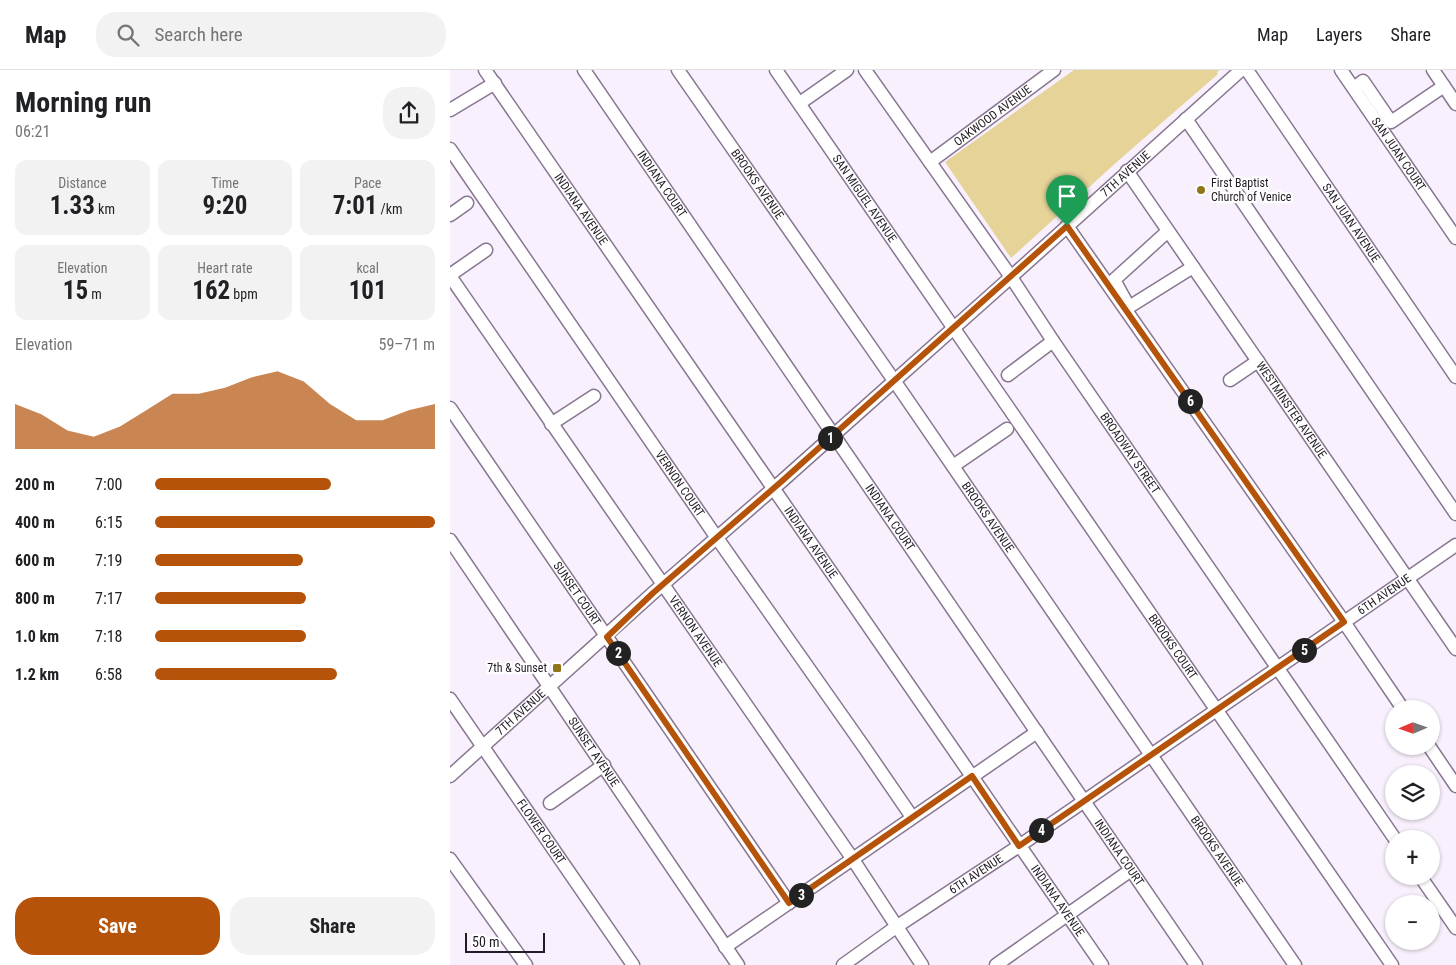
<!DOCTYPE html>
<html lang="en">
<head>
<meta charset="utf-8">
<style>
  body { margin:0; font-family:"Roboto Condensed",sans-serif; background:#f2f2f2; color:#202124; height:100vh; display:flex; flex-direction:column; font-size:19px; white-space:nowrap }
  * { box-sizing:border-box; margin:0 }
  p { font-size:16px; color:#757577 }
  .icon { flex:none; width:28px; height:28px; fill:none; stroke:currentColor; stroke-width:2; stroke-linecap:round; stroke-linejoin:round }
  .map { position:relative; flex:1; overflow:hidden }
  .drawer { display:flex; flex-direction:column; background:#fff; width:450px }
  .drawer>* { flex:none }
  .needle { width:32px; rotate:268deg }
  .controls { position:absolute; left:935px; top:630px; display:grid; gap:10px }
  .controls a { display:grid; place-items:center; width:55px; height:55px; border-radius:50%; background:#fff; box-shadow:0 1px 4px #0004; font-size:25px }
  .scale { position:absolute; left:15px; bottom:12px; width:80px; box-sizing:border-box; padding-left:5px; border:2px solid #221b25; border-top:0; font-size:14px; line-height:18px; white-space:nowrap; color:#221b25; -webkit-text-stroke:4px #fff; paint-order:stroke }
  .pin { position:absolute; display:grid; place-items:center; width:42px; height:42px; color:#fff; margin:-51px -21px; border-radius:50% 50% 50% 0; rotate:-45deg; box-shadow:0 0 5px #0007 }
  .pin .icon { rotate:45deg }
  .km { position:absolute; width:25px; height:25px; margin:-12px; border-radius:50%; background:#222; color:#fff; font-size:14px; line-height:25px; text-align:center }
  .round { display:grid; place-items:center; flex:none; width:52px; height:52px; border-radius:20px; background:#f2f2f2 }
  .overview { display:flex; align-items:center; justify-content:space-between; height:85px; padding:0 15px }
  h1 { font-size:28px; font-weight:700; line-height:38px }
  .stats { display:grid; grid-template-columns:repeat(3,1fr); gap:8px; height:85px; padding:5px 15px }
  .stats div { display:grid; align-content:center; border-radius:12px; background:#f2f2f2; text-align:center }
  .stats b { font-size:25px; font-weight:700 }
  .stats small { font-size:14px; font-weight:400 }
  .stats p { font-size:14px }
  .chart { height:140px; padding:10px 15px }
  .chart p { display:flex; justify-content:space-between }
  .chart svg { width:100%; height:90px; margin-top:5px; fill:#b45309; opacity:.7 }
  .action { display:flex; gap:10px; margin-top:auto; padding:10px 15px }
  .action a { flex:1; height:58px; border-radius:20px; background:#b45309; color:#fff; font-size:20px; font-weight:700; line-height:58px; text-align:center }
  .action a+a { background:#f2f2f2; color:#202124 }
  ul { padding:0 15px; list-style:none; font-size:16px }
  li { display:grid; grid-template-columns:80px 60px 1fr; align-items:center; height:38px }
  li i { height:12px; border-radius:6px; background:#b45309 }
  header { display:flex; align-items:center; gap:30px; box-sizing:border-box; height:70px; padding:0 25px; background:#fff; border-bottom:1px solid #e0e0e0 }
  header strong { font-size:24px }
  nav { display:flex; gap:28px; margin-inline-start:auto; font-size:18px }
  .search { width:350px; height:45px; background:#f2f2f2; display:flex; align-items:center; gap:12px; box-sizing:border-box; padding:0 18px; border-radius:20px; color:#757577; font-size:19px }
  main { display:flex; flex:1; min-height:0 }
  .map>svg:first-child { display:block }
  .green { fill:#e6d398 }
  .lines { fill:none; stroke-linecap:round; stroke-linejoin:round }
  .minor-casing { stroke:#887690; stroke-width:15 }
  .minor { stroke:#fff; stroke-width:12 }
  .route-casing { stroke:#fff; stroke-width:10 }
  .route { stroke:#b45309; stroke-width:6 }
  .poi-dot { fill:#8f761b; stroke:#fff; stroke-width:2 }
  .labels { text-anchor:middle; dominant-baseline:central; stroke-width:4.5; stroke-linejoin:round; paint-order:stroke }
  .street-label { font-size:12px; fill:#221b25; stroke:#fff }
  .poi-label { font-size:12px; fill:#221b25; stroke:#fff; text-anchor:start }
</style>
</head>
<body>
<header>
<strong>Map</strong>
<div class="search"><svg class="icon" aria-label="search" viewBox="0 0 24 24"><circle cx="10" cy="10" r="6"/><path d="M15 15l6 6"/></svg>Search here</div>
<nav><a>Map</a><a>Layers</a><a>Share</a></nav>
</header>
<main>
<section class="drawer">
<div class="overview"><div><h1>Morning run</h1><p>06:21</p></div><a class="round"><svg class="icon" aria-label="share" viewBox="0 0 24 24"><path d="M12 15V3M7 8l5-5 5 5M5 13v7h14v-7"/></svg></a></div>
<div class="stats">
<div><p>Distance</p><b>1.33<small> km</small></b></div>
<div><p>Time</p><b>9:20</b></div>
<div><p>Pace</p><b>7:01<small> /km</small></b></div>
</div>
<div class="stats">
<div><p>Elevation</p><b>15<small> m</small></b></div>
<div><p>Heart rate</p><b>162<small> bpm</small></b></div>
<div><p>kcal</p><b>101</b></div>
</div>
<div class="chart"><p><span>Elevation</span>59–71 m</p>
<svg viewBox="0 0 160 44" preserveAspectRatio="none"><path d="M0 44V22L10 27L20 35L30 38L40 33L50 25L60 17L70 17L80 14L90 9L100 6L110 11L120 22L130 30L140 30L150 25L160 22V44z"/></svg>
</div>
<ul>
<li><b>200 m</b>7:00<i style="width:63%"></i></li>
<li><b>400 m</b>6:15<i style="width:100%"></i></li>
<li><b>600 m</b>7:19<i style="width:53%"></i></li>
<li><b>800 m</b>7:17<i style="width:54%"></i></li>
<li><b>1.0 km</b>7:18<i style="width:54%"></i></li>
<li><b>1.2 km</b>6:58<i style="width:65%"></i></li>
</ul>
<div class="action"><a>Save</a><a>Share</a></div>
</section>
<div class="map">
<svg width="1006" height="895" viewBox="0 0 1006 895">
  <rect width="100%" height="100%" fill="#f8f0fc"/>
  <path class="green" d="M624,0h146l-3,2 1,2 -99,86 -108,98 -66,-96z"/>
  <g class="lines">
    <g class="minor-casing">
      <g id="minor">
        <path id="s1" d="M35,0l617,895"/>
        <path id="s2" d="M134,0l612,895"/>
        <path id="s3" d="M228,0l224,322 393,573"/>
        <path id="s4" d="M326,0l616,895"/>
        <path id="s5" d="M415,0l146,207 42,64 342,498"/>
        <path id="s6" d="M797,0l209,307"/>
        <path id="s7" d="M891,0l115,168"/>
        <path d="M983,0l23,34"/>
        <path d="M904,18l9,-7 28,41 53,-36"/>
        <path d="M350,33l47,-33"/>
        <path d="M0,40l45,-27"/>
        <path d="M736,49l270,395"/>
        <path id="s8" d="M0,79l267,389 147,209 48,70"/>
        <path id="s9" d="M480,92l124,-92"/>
        <path id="s10" d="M677,101l329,478"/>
        <path d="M0,145l17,-12"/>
        <path d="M617,156l277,396 59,87"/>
        <path d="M718,161l-54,49 15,27 64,-40"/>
        <path d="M0,205l36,-25"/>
        <path id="s11" d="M0,206l402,582 70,107"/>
        <path d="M558,305l45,-34"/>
        <path d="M780,310l28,-19"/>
        <path id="s12" d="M0,338l339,495"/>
        <path d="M101,354l43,-28"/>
        <path d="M503,396l54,-37"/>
        <path id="s13" d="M0,470l288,425"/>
        <path id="s14" d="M0,629l183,266"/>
        <path d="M979,676l27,40"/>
        <path id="s15" d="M0,706l203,-183 129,-112 229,-204 230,-207"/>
        <path d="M100,733l54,-38"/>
        <path d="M0,789l76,106"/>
        <path d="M970,806l36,52"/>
        <path d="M275,877l312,-215"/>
        <path id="s16" d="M393,895l53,-38 123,-81 437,-301"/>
        <path d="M546,895l135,-95"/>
      </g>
    </g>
    <use href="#minor" class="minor"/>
  </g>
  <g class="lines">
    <g class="route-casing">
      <path id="route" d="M617,156l277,396 -325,224 -47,-70 -183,127 -182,-266 46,-44 129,-112z"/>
    </g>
    <use href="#route" class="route"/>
  </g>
  <g class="poi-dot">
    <circle cx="751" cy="120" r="5"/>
    <rect x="102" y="593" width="10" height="10" rx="2.5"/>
  </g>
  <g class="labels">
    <g class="street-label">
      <text stroke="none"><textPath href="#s9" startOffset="78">OAKWOOD AVENUE</textPath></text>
      <text stroke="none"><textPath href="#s7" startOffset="102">SAN JUAN COURT</textPath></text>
      <text stroke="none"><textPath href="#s15" startOffset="905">7TH AVENUE</textPath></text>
      <text stroke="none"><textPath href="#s2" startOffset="138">INDIANA COURT</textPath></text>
      <text stroke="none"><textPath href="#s3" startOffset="139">BROOKS AVENUE</textPath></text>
      <text stroke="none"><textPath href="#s4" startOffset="156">SAN MIGUEL AVENUE</textPath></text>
      <text stroke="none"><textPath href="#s1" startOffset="169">INDIANA AVENUE</textPath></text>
      <text stroke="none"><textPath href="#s6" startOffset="185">SAN JUAN AVENUE</textPath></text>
      <text stroke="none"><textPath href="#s10" startOffset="290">WESTMINSTER AVENUE</textPath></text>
      <text stroke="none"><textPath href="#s5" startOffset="466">BROADWAY STREET</textPath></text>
      <text stroke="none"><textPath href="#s8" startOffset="406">VERNON COURT</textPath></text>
      <text stroke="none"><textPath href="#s3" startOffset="544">BROOKS AVENUE</textPath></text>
      <text stroke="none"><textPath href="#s2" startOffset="542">INDIANA COURT</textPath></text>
      <text stroke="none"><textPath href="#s1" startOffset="574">INDIANA AVENUE</textPath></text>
      <text stroke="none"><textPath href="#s12" startOffset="225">SUNSET COURT</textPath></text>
      <text stroke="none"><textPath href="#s16" startOffset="656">6TH AVENUE</textPath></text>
      <text stroke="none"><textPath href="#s11" startOffset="432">VERNON AVENUE</textPath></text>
      <text stroke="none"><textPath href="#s4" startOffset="700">BROOKS COURT</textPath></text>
      <text stroke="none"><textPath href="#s15" startOffset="95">7TH AVENUE</textPath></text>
      <text stroke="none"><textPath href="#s13" startOffset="256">SUNSET AVENUE</textPath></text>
      <text stroke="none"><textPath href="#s14" startOffset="161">FLOWER COURT</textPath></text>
      <text stroke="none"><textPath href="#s3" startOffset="949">BROOKS AVENUE</textPath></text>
      <text stroke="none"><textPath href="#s2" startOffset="948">INDIANA COURT</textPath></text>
      <text stroke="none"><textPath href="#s16" startOffset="161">6TH AVENUE</textPath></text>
      <text stroke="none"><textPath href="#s1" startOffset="1009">INDIANA AVENUE</textPath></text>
    </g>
    <g class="poi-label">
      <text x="761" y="113">First Baptist<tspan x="761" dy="14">Church of Venice</tspan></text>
      <text x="97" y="598" text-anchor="end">7th &amp; Sunset</text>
    </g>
  </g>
</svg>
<div class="controls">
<a><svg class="needle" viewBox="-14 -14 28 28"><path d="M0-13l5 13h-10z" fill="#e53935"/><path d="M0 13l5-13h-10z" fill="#757577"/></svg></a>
<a><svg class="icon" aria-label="layers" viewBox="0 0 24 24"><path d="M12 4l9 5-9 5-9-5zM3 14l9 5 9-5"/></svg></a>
<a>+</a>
<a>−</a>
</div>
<div class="scale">50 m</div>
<div class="pin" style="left:617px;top:156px;background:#1e9e55"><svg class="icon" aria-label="arrive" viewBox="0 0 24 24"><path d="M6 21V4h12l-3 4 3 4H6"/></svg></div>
<b class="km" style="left:380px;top:368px">1</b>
<b class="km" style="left:168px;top:583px">2</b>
<b class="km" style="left:351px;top:825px">3</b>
<b class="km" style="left:591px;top:760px">4</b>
<b class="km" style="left:854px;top:580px">5</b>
<b class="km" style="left:740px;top:331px">6</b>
</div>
</main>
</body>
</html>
